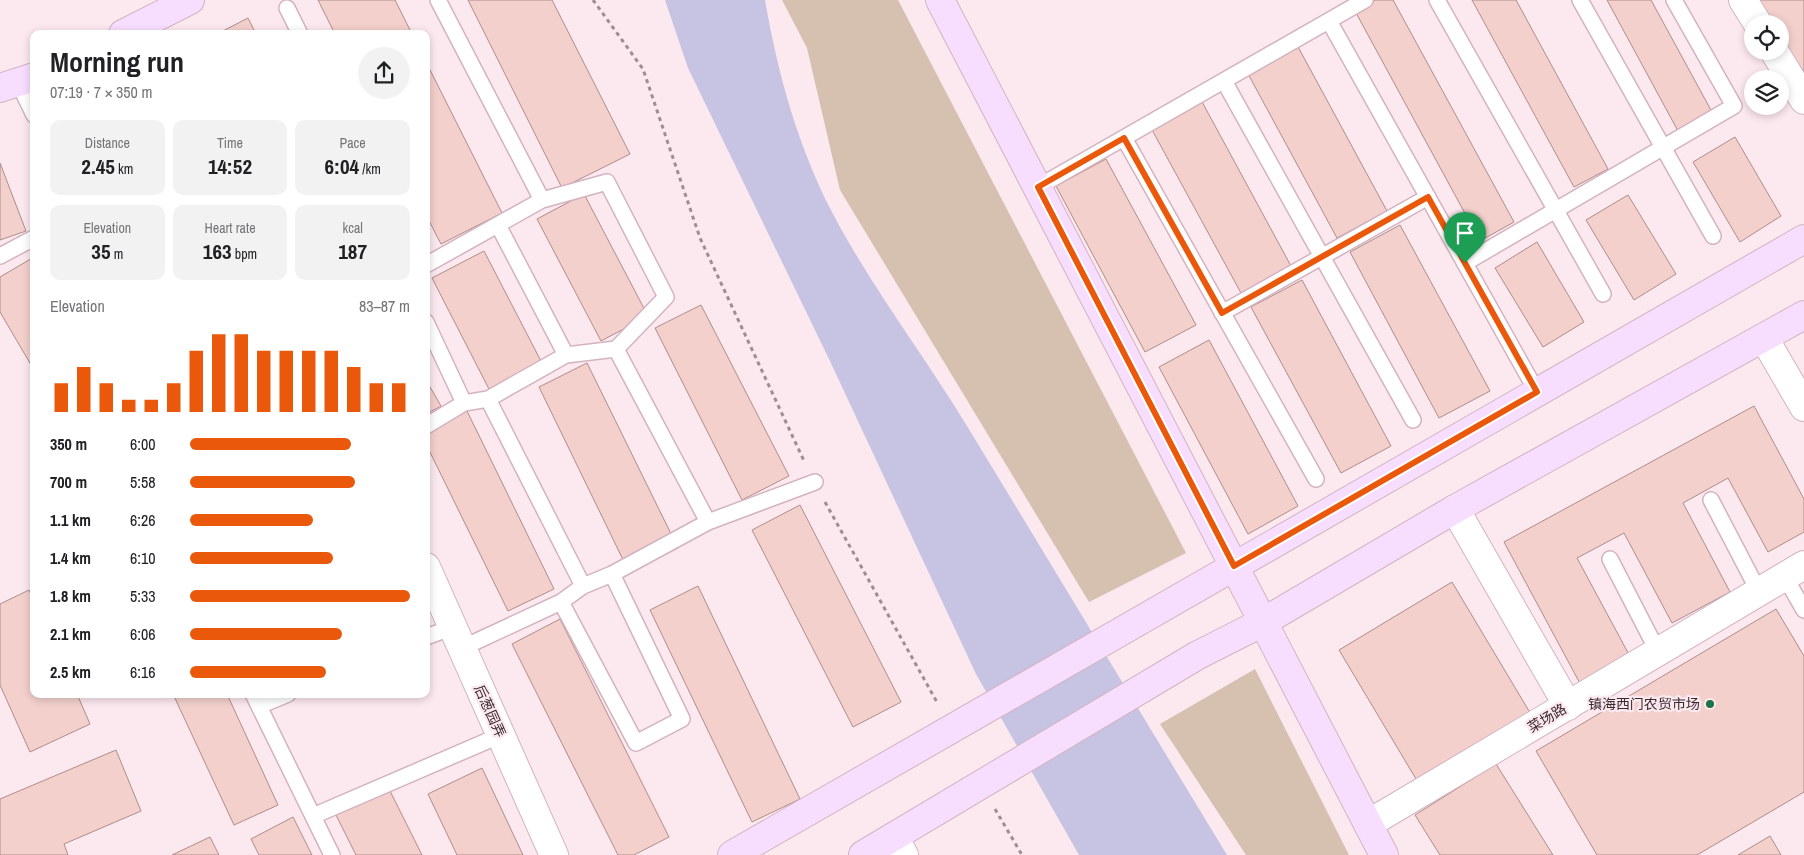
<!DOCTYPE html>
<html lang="en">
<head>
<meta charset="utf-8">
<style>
  body { margin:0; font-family:"Archivo Narrow","Noto Sans SC",sans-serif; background:#f2f2f2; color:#202124; height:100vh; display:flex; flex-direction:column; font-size:19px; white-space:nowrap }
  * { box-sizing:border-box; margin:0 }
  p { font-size:16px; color:#757577 }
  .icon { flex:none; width:28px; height:28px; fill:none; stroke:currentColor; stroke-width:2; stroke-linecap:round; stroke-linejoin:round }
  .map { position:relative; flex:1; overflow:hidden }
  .drawer { position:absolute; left:30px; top:30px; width:400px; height:668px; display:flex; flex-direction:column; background:#fff; border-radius:10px; box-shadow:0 2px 8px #0003 }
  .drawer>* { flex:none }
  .controls { position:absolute; left:1744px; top:15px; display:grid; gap:10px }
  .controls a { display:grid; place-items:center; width:45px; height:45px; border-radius:50%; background:#fff; box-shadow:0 2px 8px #0003; font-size:25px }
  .pin { position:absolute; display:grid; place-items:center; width:42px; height:42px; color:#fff; margin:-51px -21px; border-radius:50% 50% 50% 0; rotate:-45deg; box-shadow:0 0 5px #0007 }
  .pin .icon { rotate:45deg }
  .round { display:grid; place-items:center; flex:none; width:52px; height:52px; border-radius:26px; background:#f2f2f2 }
  .head { display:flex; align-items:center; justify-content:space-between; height:85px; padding:0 20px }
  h1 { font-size:28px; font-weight:700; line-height:38px }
  .metrics { display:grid; grid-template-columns:repeat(3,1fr); gap:8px; height:85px; padding:5px 20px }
  .metrics div { display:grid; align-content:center; border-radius:10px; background:#f2f2f2; text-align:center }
  .metrics b { font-size:21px; font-weight:700 }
  .metrics small { font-size:14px; font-weight:400 }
  .metrics p { font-size:14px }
  .chart { height:140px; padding:10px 20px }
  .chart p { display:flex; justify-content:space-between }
  .chart svg { width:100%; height:90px; margin-top:5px; stroke:#ea580c; stroke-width:6 }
  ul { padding:0 20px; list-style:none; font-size:16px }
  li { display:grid; grid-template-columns:80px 60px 1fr; align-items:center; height:38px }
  li i { height:12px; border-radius:6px; background:#ea580c }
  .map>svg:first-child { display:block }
  .green { fill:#d6c0b0 }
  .water { fill:#c6c4e2 }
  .building { fill:#f3d0cc; stroke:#ae8d89 }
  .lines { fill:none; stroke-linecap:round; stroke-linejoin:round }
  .lane-casing { stroke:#d4b3c0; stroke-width:18 }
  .street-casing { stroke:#d4b3c0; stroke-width:30 }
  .secondary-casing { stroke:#d4b3c0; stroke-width:30 }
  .path { stroke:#9e8d93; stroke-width:3; stroke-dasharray:4 4; stroke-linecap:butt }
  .lane { stroke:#fff; stroke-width:15 }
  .street { stroke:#fff; stroke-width:28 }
  .secondary { stroke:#f8defe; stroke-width:28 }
  .route-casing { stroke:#fff; stroke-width:10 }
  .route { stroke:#ea580c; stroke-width:6 }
  .poi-dot { fill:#1b7346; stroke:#fce8ef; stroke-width:2 }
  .labels { text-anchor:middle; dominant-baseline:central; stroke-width:4.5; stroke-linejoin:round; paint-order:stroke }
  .poi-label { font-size:14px; fill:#382b30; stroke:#fce8ef; text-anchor:end }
  .street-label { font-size:14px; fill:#382b30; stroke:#fce8ef }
</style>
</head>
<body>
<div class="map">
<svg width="1804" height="855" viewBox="0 0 1804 855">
  <rect width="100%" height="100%" fill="#fce8ef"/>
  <path class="green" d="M782,0h116l288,553 -97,49 -249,-412 -33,-142z
    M1255,669l94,186h-103l-86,-131z"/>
  <path class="water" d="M665,0h100c13,75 33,147 68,214 39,74 91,141 134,212 87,143 173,286 260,429h-148l-103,-181 -147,-315 -141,-291z"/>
  <path class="building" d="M318,0h77l17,34h-77z
    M468,0h84l78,154 -68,34z
    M1375,0h18l121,222 -34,19 -125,-230z
    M1472,0h44l92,169 -34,18z
    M1607,0h44l61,112 -34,19z
    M1759,0h45v75l-24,-40v-11h-6z
    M248,18l8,16h-39z
    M1297,45l90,166 -50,27 -90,-166z
    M426,62l76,151 -61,31 -15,-29z
    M1201,100l90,166 -50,27 -90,-165z
    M1735,137l46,79 -41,26 -47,-80z
    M1106,159l90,166 -51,27 -89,-166z
    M0,163l26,68 -26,9z
    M584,194l64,122 -47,25 -64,-122z
    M1628,195l48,79 -42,26 -48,-80z
    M1400,225l90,166 -51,27 -89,-166z
    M1537,242l47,80 -41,25 -48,-79z
    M484,251l59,114 -53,26 -58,-113z
    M34,257v113l-34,-58v-35z
    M1302,280l89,166 -50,27 -90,-166z
    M701,305l88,171 -47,24 -87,-172z
    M1209,340l89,166 -50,28 -89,-167z
    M587,363l91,185 -49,24 -90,-185z
    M426,380l15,26 -15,8z
    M1754,406l50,93v33l-36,20 -40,-74 -45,25 47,89 -58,31 -48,-90 -47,25 56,104 -50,27 -79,-147z
    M466,409l88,180 -46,22 -82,-167v-16z
    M800,505l101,197 -48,25 -101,-197z
    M1452,582l80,134 -113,68 -80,-134z
    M698,586l102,213 -48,23 -102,-212z
    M29,590l5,10v94h43l13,30 -60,28 -30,-67v-81z
    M1776,609l28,47v136l-107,63h-100l-61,-104z
    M560,619l109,218 -35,18h-16l-106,-211z
    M173,694h54l51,111 -44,20z
    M116,750l25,61 -77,33 4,11h-68v-56z
    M1496,764l57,91h-113l-25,-40z
    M482,768l41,87h-66l-29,-61z
    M387,785l35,70h-66l-22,-44z
    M293,817l19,38h-53l-8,-16z
    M1770,836l11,19h-43z
    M210,837l9,18h-47z"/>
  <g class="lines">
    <g class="lane-casing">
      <path id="lane" d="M1437,0l166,294
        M1580,0l133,236
        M287,8l13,26
        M1329,21l208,371
        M1224,81l189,339
        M18,82l16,33
        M1124,138l192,341
        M1038,187l327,-187
        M498,225l68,130
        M0,256l34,-18
        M1465,263l269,-157 -60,-106
        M426,265l116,-65 -104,-200
        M1222,313l206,-116
        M426,322l38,81
        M616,349l92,173 107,-40
        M488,399l95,187
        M426,426l38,-23 24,-4 78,-44 50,-6 50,-52 -59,-115 -65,18
        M1711,500l48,92
        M1610,559l48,93
        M1785,577l19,33
        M561,602l75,141 46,-24 -70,-145
        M426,637l27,-10
        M462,648l99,-46 22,-16 29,-12 96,-52
        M253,694l79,161
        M259,706l29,-12
        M313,816l188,-81"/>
    </g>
    <g class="street-casing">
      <path id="street" d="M1743,0l15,24
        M1774,51l30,49
        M1764,338l40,69
        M1455,509l113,197
        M426,567l128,288
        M1368,824l436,-259
        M894,837l10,18"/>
    </g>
    <g class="secondary-casing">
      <path id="secondary" d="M940,0l444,855
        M123,34l67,-34
        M0,88l34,-11
        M732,855l1072,-616
        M863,855l335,-200 65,-33 192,-113 349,-194"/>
    </g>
    <path class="path" d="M593,0l50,69 57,169 105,225
      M825,502l113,202
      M995,809l27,46"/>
    <use href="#lane" class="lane"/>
    <use href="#street" class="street"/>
    <use href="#secondary" class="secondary"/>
  </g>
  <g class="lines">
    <g class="route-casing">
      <path id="route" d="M1124,138l98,175 206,-116 109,195 -303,174 -196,-379z"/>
    </g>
    <use href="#route" class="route"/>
  </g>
  <circle class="poi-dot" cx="1710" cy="704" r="5"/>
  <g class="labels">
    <g class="poi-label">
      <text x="1700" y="704">镇海西门农贸市场</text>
    </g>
    <g class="street-label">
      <text transform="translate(490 711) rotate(66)">后葱园弄</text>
      <text transform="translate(1547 718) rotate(-31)">菜场路</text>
    </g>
  </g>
</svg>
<div class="controls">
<a><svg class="icon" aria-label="locate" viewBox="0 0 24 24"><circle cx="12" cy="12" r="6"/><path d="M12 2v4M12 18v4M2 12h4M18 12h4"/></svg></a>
<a><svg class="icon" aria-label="layers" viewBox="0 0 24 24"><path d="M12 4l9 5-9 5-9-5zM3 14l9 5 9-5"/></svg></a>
</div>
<div class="pin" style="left:1465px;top:263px;background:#1e9e55"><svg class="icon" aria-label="arrive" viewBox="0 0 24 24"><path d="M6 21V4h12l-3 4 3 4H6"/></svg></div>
<section class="drawer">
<div class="head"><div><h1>Morning run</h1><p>07:19 · 7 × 350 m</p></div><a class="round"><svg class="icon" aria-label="share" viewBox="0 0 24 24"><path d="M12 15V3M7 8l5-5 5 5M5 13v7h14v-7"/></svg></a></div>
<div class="metrics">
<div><p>Distance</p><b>2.45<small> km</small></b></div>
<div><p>Time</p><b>14:52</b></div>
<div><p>Pace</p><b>6:04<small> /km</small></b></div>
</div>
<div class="metrics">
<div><p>Elevation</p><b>35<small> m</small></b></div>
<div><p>Heart rate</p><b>163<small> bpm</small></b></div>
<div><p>kcal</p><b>187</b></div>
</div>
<div class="chart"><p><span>Elevation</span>83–87 m</p>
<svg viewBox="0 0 160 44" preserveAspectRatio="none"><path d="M5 44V30M15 44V22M25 44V30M35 44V38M45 44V38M55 44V30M65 44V14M75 44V6M85 44V6M95 44V14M105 44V14M115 44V14M125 44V14M135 44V22M145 44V30M155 44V30"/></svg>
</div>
<ul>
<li><b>350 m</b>6:00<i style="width:73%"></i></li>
<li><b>700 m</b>5:58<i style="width:75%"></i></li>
<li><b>1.1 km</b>6:26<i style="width:56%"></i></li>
<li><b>1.4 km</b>6:10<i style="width:65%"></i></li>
<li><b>1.8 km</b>5:33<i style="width:100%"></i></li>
<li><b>2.1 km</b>6:06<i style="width:69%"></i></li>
<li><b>2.5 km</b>6:16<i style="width:62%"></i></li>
</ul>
</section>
</div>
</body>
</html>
